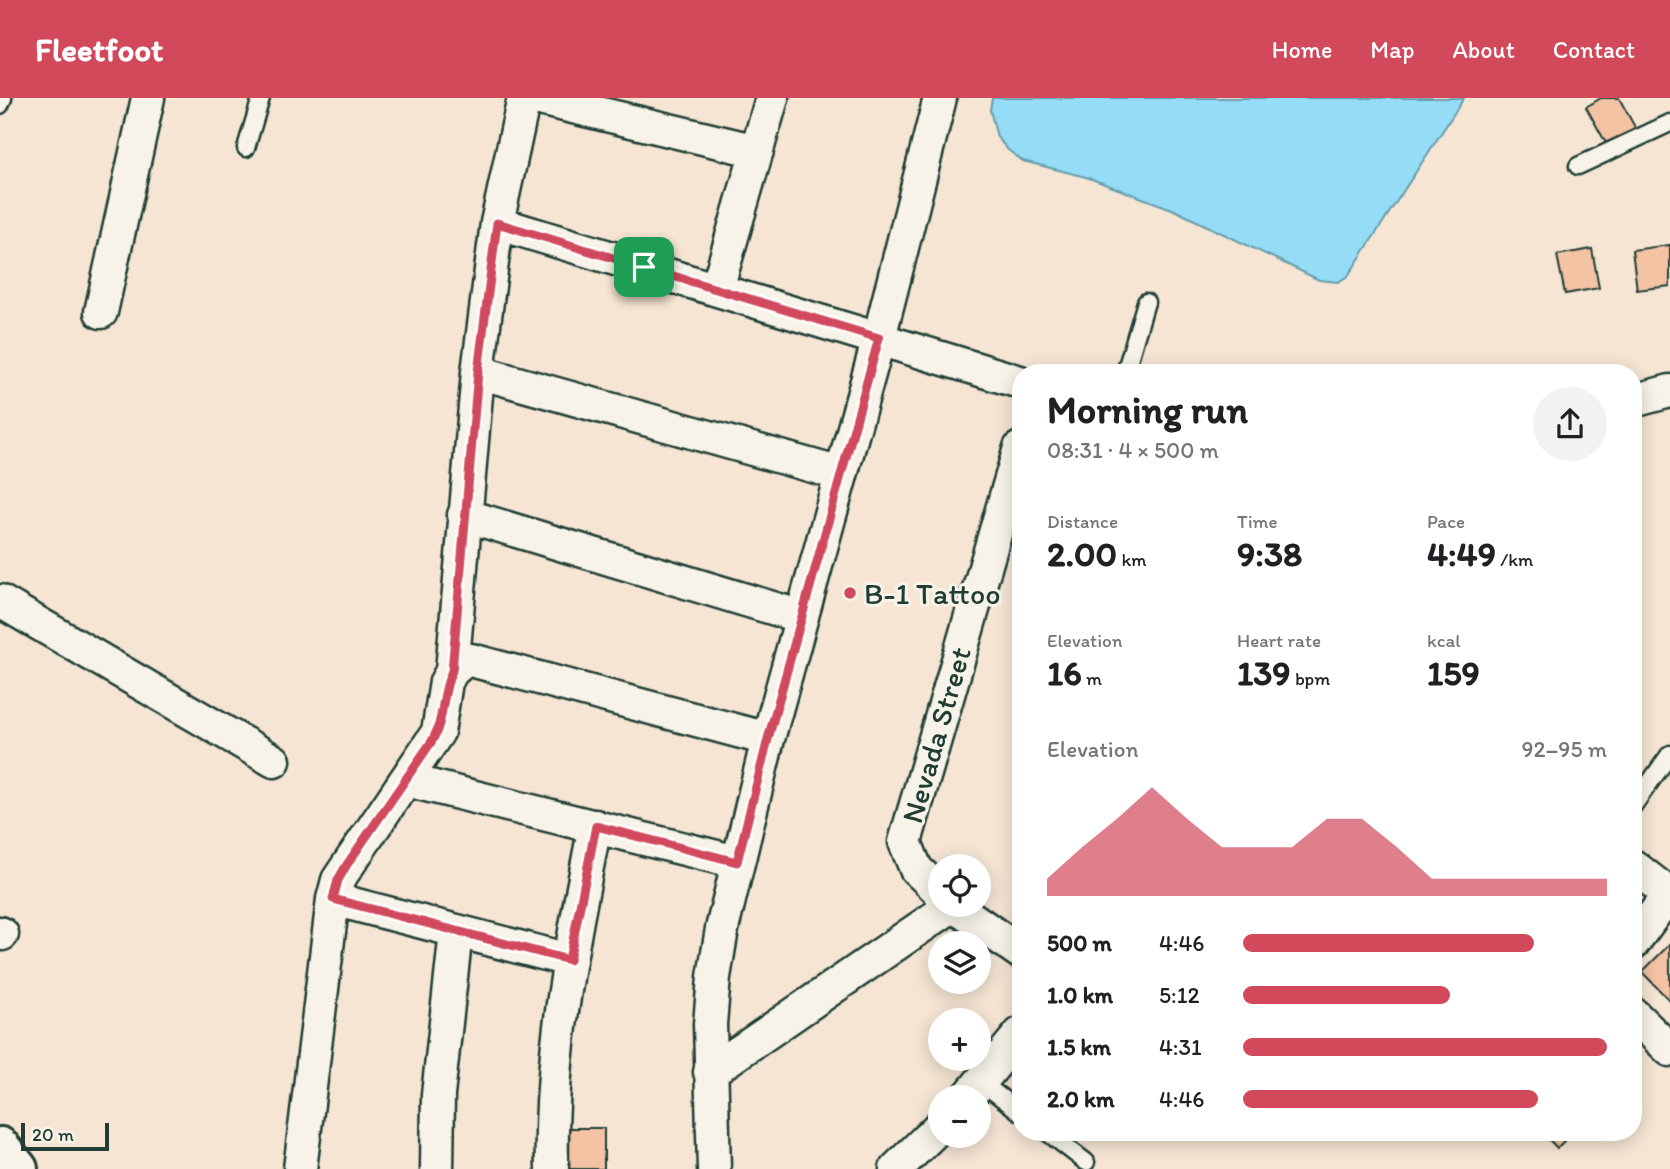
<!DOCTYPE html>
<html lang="en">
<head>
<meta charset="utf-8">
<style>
  body { margin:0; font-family:Itim,sans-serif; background:#f2f2f2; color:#202124; height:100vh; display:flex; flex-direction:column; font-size:26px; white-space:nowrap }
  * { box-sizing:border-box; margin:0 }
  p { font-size:23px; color:#757577 }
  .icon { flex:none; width:38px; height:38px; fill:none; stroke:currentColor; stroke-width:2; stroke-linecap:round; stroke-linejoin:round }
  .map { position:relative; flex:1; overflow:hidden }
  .drawer { position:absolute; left:1012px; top:266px; width:630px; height:777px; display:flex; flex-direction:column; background:#fff; border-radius:28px; box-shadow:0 4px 18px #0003 }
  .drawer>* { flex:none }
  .controls { position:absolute; left:928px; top:756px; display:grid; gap:14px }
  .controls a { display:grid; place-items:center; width:63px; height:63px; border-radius:50%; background:#fff; box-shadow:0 4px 18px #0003; font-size:35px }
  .scale { position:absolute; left:21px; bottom:18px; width:88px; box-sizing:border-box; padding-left:7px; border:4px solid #1f3d34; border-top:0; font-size:19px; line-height:24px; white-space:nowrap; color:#1f3d34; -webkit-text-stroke:5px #f7f3e8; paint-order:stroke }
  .pin { position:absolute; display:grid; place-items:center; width:60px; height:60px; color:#fff; margin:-30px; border-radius:14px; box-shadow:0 4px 10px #0006 }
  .round { display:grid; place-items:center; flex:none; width:74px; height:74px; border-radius:37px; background:#f2f2f2 }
  .head { display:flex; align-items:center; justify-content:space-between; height:119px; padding:0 35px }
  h1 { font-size:38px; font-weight:700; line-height:52px }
  .metrics { display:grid; grid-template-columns:repeat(3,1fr); gap:10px; height:119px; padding:7px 35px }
  .metrics div { display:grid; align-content:center }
  .metrics b { font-size:35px; font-weight:700 }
  .metrics small { font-size:19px; font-weight:400 }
  .metrics p { font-size:19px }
  .chart { height:196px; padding:14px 35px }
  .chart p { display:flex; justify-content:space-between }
  .chart svg { width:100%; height:126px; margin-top:7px; fill:#d1495b; opacity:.7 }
  ul { padding:0 35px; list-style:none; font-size:23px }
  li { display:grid; grid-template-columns:112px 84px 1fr; align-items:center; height:52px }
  li i { height:18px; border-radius:9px; background:#d1495b }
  header { display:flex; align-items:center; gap:42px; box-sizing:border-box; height:98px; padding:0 35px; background:#d1495b; color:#fff }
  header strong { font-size:33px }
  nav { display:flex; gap:38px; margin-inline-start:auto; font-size:24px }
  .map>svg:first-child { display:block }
  .water { fill:#95dcf7; stroke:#669ca9; stroke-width:2 }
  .building { fill:#f3c3a3; stroke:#1f3d34; stroke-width:2 }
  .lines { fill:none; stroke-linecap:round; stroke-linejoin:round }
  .service-casing { stroke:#1f3d34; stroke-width:21 }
  .minor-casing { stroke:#1f3d34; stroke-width:37 }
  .tertiary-casing { stroke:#1f3d34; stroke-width:44 }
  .service { stroke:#f7f3e8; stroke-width:16 }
  .minor { stroke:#f7f3e8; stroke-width:32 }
  .tertiary { stroke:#f7f3e8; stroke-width:38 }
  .route-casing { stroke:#fff; stroke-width:14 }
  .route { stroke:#d1495b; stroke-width:9 }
  .poi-dot { fill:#d1495b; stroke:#f7f3e8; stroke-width:2.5 }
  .labels { text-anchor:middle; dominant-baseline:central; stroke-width:6; stroke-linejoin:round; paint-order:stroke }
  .poi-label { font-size:30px; fill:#1f3d34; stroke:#f7f3e8; text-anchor:start }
  .street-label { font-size:30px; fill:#1f3d34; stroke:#f7f3e8 }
</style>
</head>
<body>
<header>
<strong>Fleetfoot</strong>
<nav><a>Home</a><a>Map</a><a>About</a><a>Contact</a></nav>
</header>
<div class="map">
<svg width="1670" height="1071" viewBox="0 0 1670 1071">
  <rect width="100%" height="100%" fill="#f6e5d3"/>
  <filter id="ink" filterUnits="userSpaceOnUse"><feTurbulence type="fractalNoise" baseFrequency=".0143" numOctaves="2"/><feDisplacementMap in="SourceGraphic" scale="14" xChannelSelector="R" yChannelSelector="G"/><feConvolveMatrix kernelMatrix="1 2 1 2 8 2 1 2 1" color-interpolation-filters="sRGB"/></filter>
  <g filter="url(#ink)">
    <path class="water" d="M992,0h472l-116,178 -10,6 -19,-2 -147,-71 -86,-32 -63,-16 -15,-11 -11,-13 -7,-27z"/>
    <path class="building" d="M1601,0h18l17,31 -29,16 -21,-38z
      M1670,147v41l-33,4 -5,-40z
      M1592,151l7,39 -34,6 -8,-39z
      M1670,846v57l-28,-29z
      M568,1030h36v41h-36z
      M1542,1034h31l-16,16z"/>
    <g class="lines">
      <g class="service-casing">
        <path id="service" d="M0,7l3,-7
          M246,50l15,-50
          M1578,68l92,-43
          M1125,275l21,-71
          M1633,708l37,-52
          M981,984l39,30
          M1047,1034l39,30"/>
      </g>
      <g class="minor-casing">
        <path id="minor" d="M535,0l222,53
          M497,125l523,159
          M717,191l55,-191
          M101,214l47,-214
          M478,274l363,102
          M1633,303l37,-10
          M464,417l338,102
          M0,503l274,160
          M452,573l26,-299 19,-149 27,-125
          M406,682l331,82
          M1633,768l36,28 -36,49
          M940,794l-24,-23 -11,-27 115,-394
          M333,801l236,61
          M953,807l67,47
          M0,835l2,1
          M1633,916l37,36
          M710,974l243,-167
          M968,999l52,-63
          M300,1071l33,-270 5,-19 100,-148 8,-50 6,-11 12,-10 7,-1 297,79
          M437,1071l1,-74 18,-163
          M552,1071c-3,-116 21,-230 43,-343
          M714,1071l-4,-145 4,-47 8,-48 46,-190 111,-401 61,-240
          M896,1071l44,-43"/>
      </g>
      <g class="tertiary-casing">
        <path id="tertiary" d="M0,1049l18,22"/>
      </g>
      <use href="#service" class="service"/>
      <use href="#minor" class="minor"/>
      <use href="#tertiary" class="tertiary"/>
    </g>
  </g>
  <g class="lines" filter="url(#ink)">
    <g class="route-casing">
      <path id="route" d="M497,125l382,115 -111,401 -31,123 -141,-36 -27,134 -236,-61 5,-19 8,-14 86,-125c13,-22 9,-48 20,-70l26,-299z"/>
    </g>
    <use href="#route" class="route"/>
  </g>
  <circle class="poi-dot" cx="850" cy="495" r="7"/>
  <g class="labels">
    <g class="poi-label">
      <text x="864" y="495">B-1 Tattoo</text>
    </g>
    <g class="street-label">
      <text transform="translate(936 637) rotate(-74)">Nevada Street</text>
    </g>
  </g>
</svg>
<div class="controls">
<a><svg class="icon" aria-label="locate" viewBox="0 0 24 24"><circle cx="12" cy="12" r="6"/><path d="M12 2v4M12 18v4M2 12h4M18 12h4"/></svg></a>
<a><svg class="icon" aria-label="layers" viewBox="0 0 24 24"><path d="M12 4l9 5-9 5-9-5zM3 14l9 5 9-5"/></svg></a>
<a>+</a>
<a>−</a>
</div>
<div class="scale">20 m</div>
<div class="pin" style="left:644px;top:169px;background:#1e9e55"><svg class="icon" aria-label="arrive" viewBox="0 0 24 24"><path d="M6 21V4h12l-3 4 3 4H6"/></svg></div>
<section class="drawer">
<div class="head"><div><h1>Morning run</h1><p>08:31 · 4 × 500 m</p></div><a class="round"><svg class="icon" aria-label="share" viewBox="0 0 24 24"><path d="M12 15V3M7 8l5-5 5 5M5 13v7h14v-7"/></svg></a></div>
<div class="metrics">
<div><p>Distance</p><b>2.00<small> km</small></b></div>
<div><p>Time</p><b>9:38</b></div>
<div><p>Pace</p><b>4:49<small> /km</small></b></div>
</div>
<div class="metrics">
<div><p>Elevation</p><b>16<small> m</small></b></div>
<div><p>Heart rate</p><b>139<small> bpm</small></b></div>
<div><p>kcal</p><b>159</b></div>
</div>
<div class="chart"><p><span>Elevation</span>92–95 m</p>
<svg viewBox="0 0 160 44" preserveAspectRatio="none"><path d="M0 44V38L10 27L20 17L30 6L40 17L50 27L60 27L70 27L80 17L90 17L100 27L110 38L120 38L130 38L140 38L150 38L160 38V44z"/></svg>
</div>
<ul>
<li><b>500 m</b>4:46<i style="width:80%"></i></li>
<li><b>1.0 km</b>5:12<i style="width:57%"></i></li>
<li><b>1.5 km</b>4:31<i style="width:100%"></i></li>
<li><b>2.0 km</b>4:46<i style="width:81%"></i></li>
</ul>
</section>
</div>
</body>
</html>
